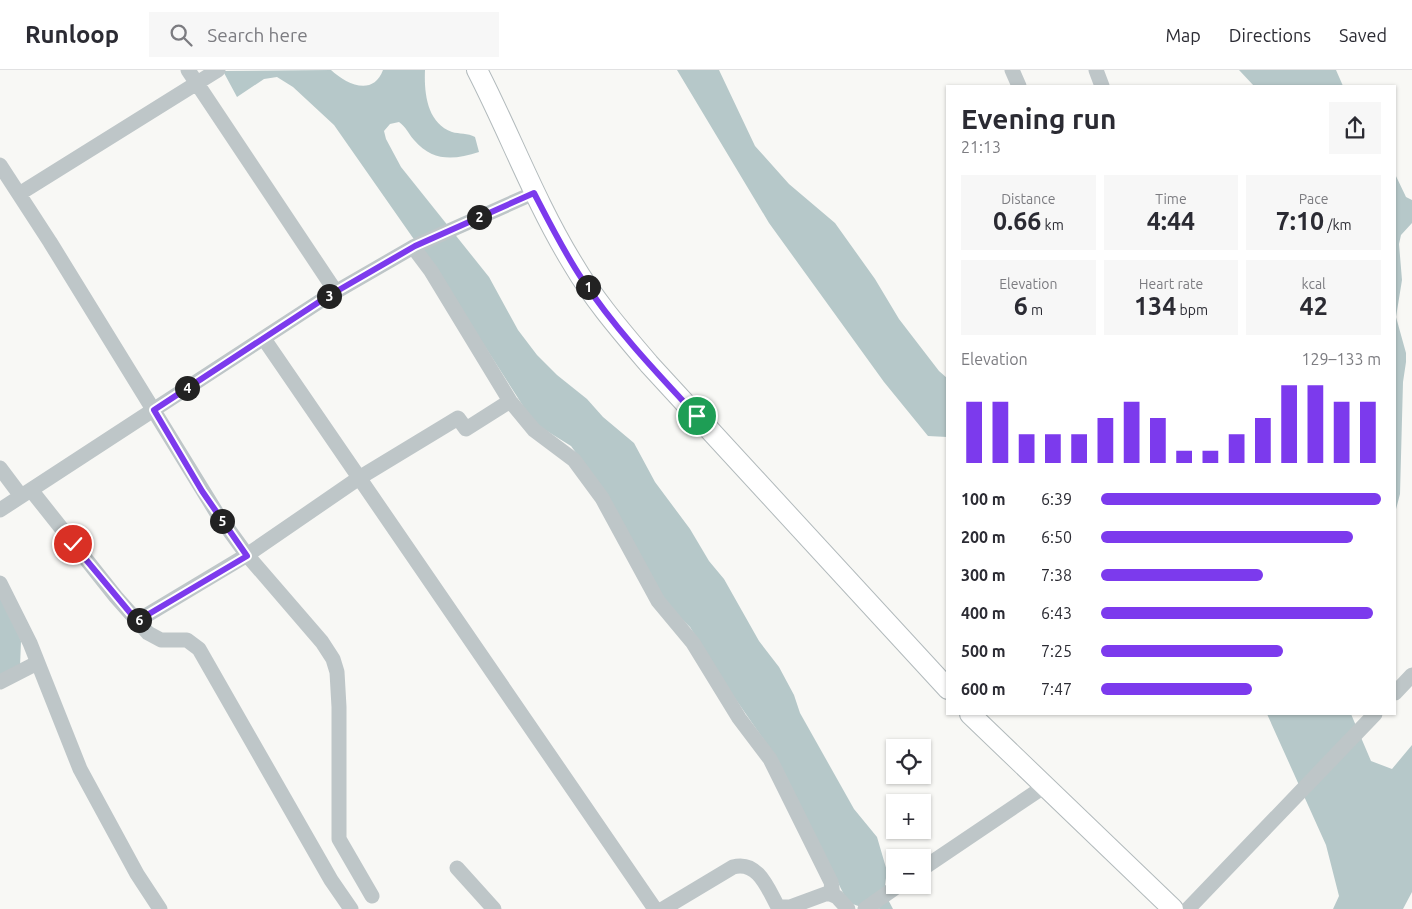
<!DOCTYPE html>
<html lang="en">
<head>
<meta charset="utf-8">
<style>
  body { margin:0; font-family:Ubuntu,sans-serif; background:#f7f7f7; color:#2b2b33; height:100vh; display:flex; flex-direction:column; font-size:19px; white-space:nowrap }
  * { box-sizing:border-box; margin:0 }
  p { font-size:16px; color:#7c7c81 }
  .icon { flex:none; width:28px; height:28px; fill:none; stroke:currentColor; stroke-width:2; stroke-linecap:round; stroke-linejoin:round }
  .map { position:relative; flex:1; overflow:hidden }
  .side { position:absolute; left:946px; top:15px; width:450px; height:630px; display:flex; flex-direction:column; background:#fff; border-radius:0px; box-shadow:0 1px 4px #0004 }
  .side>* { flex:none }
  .fabs { position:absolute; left:886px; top:669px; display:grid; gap:10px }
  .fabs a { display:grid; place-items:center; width:45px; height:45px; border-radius:0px; background:#fff; box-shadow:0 1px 4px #0004; font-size:25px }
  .pin { position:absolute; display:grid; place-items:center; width:42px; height:42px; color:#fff; margin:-21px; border:2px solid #fff; border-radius:50%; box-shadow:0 1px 5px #0007 }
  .km { position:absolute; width:25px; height:25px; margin:-12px; border-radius:50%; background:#222; color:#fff; font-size:14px; line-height:25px; text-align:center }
  .round { display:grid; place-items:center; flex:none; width:52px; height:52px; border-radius:0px; background:#f7f7f7 }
  .overview { display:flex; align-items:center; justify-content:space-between; height:85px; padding:0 15px }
  h1 { font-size:28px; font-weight:600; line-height:38px }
  .figures { display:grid; grid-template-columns:repeat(3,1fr); gap:8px; height:85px; padding:5px 15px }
  .figures div { display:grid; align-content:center; border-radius:0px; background:#f7f7f7; text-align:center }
  .figures b { font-size:25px; font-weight:600 }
  .figures small { font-size:14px; font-weight:400 }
  .figures p { font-size:14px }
  .chart { height:140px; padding:10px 15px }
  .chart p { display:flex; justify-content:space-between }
  .chart svg { width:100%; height:90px; margin-top:5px; stroke:#7c3aed; stroke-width:6 }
  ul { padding:0 15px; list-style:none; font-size:16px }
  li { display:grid; grid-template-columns:80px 60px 1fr; align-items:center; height:38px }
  li i { height:12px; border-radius:6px; background:#7c3aed }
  header { display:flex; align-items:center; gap:30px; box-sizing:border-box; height:70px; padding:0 25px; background:#fff; border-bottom:1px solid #e1e1e2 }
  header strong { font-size:24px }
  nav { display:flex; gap:28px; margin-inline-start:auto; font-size:18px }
  .search { width:350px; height:45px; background:#f7f7f7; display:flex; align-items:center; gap:12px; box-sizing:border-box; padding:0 18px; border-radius:0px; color:#7c7c81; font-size:19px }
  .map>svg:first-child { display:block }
  .water { fill:#b6c8c9 }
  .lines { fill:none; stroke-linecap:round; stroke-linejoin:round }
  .major-casing { stroke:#b2babc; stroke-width:22 }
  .minor { stroke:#bec6c8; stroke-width:15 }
  .major { stroke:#fff; stroke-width:20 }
  .route-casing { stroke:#fff; stroke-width:10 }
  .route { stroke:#7c3aed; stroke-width:6 }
</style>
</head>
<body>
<header>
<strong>Runloop</strong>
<div class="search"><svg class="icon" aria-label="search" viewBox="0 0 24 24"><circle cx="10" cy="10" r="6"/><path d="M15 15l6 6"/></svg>Search here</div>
<nav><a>Map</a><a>Directions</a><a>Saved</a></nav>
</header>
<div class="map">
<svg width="1412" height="839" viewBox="0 0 1412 839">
  <rect width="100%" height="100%" fill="#f8f8f5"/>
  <path class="water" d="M331,0c15,14 42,27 52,0h42c-1,23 2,53 27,62 7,2 16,1 23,5l4,15c-25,8 -46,10 -65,-12 -6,-7 -8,-13 -15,-18l-9,2 -6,7 2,8 15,28 88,110 29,53 19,25 20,20 30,24 16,18 31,26 21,39 35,47 19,32 15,18 35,62 20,26 15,28 6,18 54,96 23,28 10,34 -3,21 9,17c-16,0 -33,0 -46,-8l-69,-141 -60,-86 -28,-47 -22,-21 -57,-105 -40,-55 -37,-23 -93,-145 -107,-153 -41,-38 -16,-10 -13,2 -27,18 -14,-26z
    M677,0h42l36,76 34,38 46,39 40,56 24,40 40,52 8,7v59l-19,-1 -44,-54 -115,-159z
    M1239,0h97l7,16h-89z
    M1395,104l11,23 6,3v23l-11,12 -2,9 3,36 -6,37 10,36v9l-3,20 -3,112 -5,19z
    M0,517l21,54 -1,26 -20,10z
    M1267,644h84l20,47 21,8 20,-24v147l-9,17h-70l6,-13 -13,-51z"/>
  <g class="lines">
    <g class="major-casing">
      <path id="major" d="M477,0c33,64 58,132 96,194 21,36 49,68 76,100l299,325
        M970,644l203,195"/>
    </g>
    <path class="minor" d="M188,0l148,222
      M1012,0l7,16
      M1096,0l6,16
      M0,95l50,77 168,273 29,40 75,87 11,17 4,13 2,35v132l33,57
      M19,124l199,-124
      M413,177l18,24 79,130 24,29 40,30 28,38 56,103 35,42 46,75 31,41 61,123 2,13
      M264,269l391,570
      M0,398l21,28
      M31,420l85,107 32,36 13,7h26l12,9 132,231 20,29
      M0,440l325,-212 90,-52 119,-53
      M0,513l30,60 50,126 57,105 23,35
      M137,551l110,-66 112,-77 99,-60 8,11 44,-28
      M0,612l37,-19
      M1395,623l17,-18
      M457,798l37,41
      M922,799l123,-83
      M663,839l70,-42c25,-7 35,22 45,40h12l38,-14 9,4 11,12
      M865,839l34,-24
      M1188,839l187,-195"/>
    <use href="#major" class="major"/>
  </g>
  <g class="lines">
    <g class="route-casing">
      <path id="route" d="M73,474l64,77 110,-65 -45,-65 -48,-81 171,-112 90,-52 119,-53c15,29 30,59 48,86 33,50 75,94 115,137"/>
    </g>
    <use href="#route" class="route"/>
  </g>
</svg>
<div class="fabs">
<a><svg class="icon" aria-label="locate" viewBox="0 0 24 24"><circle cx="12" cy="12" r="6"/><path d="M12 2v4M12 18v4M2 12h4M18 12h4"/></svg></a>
<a>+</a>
<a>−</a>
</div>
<div class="pin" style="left:697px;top:346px;background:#1e9e55"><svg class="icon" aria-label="arrive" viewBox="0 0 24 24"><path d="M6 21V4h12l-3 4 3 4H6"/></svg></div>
<div class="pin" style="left:73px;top:474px;background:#d93025"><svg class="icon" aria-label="check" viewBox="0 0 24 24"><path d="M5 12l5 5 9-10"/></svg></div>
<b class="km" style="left:588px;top:217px">1</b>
<b class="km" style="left:479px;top:147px">2</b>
<b class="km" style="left:329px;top:226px">3</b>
<b class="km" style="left:187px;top:318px">4</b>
<b class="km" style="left:222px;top:451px">5</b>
<b class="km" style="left:139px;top:550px">6</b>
<section class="side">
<div class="overview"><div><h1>Evening run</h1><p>21:13</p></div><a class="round"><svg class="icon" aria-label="share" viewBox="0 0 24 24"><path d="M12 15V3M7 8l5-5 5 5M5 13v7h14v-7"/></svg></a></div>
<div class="figures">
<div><p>Distance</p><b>0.66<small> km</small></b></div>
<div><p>Time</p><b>4:44</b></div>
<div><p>Pace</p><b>7:10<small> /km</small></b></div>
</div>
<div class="figures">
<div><p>Elevation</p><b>6<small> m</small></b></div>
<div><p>Heart rate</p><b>134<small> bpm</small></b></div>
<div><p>kcal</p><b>42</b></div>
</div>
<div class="chart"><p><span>Elevation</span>129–133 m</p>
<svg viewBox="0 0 160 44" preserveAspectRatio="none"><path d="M5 44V14M15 44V14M25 44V30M35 44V30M45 44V30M55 44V22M65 44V14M75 44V22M85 44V38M95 44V38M105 44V30M115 44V22M125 44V6M135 44V6M145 44V14M155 44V14"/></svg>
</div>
<ul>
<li><b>100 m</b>6:39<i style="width:100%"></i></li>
<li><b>200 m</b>6:50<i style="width:90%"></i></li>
<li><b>300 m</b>7:38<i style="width:58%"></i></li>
<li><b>400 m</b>6:43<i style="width:97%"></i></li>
<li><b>500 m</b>7:25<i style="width:65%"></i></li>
<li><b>600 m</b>7:47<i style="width:54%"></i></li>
</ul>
</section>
</div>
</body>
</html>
